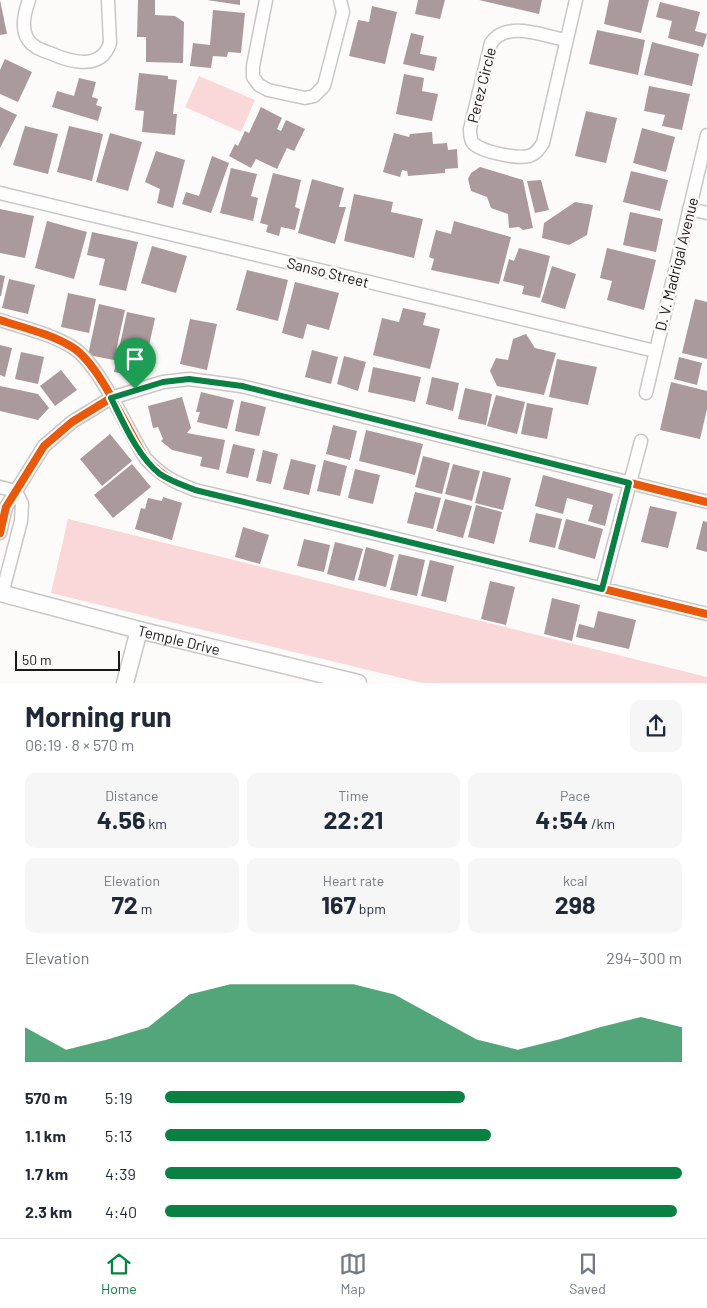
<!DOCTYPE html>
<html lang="en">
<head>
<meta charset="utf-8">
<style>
  body { margin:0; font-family:Barlow,sans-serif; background:#f6f6f7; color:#1f2937; height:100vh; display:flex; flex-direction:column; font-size:19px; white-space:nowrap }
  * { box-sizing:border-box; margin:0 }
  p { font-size:16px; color:#747a83 }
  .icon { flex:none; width:28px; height:28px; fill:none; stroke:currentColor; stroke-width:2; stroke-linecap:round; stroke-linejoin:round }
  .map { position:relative; height:683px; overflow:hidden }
  .sheet { display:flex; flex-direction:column; background:#fff; flex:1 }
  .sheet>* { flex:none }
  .scale { position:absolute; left:15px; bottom:12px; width:105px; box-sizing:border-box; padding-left:5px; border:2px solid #1c1818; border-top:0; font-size:14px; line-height:18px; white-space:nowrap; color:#1c1818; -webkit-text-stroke:4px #fef9f9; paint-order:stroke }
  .pin { position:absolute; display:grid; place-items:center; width:42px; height:42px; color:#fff; margin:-51px -21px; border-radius:50% 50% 50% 0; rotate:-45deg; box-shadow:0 0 5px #0007 }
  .pin .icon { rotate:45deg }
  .round { display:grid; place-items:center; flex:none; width:52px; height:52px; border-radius:10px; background:#f6f6f7 }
  .overview { display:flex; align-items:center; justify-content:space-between; height:85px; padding:0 25px }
  h1 { font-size:28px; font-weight:700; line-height:38px }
  .figures { display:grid; grid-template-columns:repeat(3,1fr); gap:8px; height:85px; padding:5px 25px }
  .figures div { display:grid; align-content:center; border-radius:10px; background:#f6f6f7; text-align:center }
  .figures b { font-size:25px; font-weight:700 }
  .figures small { font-size:14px; font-weight:400 }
  .figures p { font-size:14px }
  .chart { height:140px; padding:10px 25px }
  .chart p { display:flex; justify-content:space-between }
  .chart svg { width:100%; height:90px; margin-top:5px; fill:#0b8043; opacity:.7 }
  ul { padding:0 25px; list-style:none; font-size:16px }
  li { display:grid; grid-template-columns:80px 60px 1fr; align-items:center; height:38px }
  li i { height:12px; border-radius:6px; background:#0b8043 }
  .menu { display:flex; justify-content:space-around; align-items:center; height:70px; border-top:1px solid #e0e1e3; background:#fff; font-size:14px; color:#747a83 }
  .menu a { display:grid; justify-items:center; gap:2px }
  .menu .on { color:#0b8043 }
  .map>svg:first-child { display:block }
  .green { fill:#fad7d8 }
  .building { fill:#aa9a9c }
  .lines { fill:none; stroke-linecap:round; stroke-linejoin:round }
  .minor-casing { stroke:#c9c6c6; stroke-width:15 }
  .tertiary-casing { stroke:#c9c6c6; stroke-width:19 }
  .minor { stroke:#fffefe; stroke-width:12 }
  .tertiary { stroke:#fffefe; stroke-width:16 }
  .cycleway-casing { stroke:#fef9f9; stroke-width:11 }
  .cycleway { stroke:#e8590c; stroke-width:8 }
  .route-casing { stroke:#fff; stroke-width:10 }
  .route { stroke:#0b8043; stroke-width:6 }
  .labels { text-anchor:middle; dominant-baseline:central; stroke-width:5; stroke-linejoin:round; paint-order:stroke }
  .street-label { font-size:15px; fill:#1c1818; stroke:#fef9f9 }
</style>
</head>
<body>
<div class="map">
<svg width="707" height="683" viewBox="0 0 707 683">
  <rect width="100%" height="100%" fill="#fdfafa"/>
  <path class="green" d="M199,76l56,24 -14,32 -56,-25z
    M68,519l639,158v6h-285l-371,-90z"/>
  <path class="building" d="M0,0l7,34 -7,1z
    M138,0h17v15l20,1 9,6 -1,41 -37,-1v-25h-9z
    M207,0h33v5z
    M418,0h27l-5,19 -25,-5z
    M479,0h63l-3,14z
    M609,0h40l-8,33 -37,-9z
    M660,2l40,10 -5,19 12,3 -4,13 -35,-9 4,-17 -16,-4z
    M372,6l25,6 -12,52 -36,-8 9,-36 11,2z
    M213,10l32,3 -4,40 -13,-1 -1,5 -14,-1 -2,12 -21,-2 3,-23 17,2z
    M597,30l48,10 -7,35 -49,-11z
    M411,33l13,3 -4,18 17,3 -3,14 -31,-7z
    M652,42l47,12 -7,32 -48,-11z
    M5,59l27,13 -14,30 -18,-8v-24z
    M139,73l29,3v3l9,1 -4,34h4l-2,21 -33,-3 2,-21 -9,-1z
    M404,74l20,4 -2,13 16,3 -6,27 -36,-7z
    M79,78l17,4 -4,15 6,2 -2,6 6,2 -4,14 -46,-14 5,-16 17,5z
    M649,86l41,8 -8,36 -20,-4 3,-11 -21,-4z
    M0,107l17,8 -17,33z
    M261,107l21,11 -5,11 4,2 5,-11 19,9 -11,22 -7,-3 -10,21 -21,-10 -5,9 -22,-12 6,-12 3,2 7,-15 4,2z
    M586,111l31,7 -11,45 -31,-7z
    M25,126l33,8 -10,40 -35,-9z
    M69,126l34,8 -11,47 -35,-9z
    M642,128l33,9 -9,35 -33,-9z
    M432,132l1,12 14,-1 1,7 9,-1 1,19 -13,1v4l-37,3 -1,-5 -5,-1 -2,7 -17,-5 11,-39 15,4 1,-3z
    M110,133l32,9 -14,49 -32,-9z
    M156,151l29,9 -12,48 -16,-5 3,-14 -15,-7z
    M212,156l17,7 -18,50 -29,-9 4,-12 13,4z
    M480,167l43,13 10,48 -10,2 -4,-3 -10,1 -1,-14 -17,-6 -4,-11 -16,-6 -3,-12 3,-6z
    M231,168l26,6 -6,22 7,2 -5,23 -33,-8z
    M631,171l37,9 -8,31 -37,-9z
    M273,173l28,7 -6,27 5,2 -5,21 -14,-3 -2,9 -13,-4 2,-7 -8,-2z
    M312,179l32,9 -5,19h7l-11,37 -37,-11z
    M541,180l8,30 -14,3 -8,-32z
    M354,194l39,8 -2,10 32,7 -9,39 -70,-17z
    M575,202l18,3 -6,30 -18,10 -27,-7 2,-15z
    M0,209l34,7 -9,42 -25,-5z
    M630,212l33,7 -7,33 -33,-7z
    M47,221l40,11 -13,47 -39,-11z
    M454,221l57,16 -12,47 -68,-14 3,-11 -5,-2 7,-27 15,4z
    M92,232l46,10 -12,49 -27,-6 6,-26 -18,-4z
    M152,246l35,10 -11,37 -35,-10z
    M519,248l31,8 -10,42 -18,-4 2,-8 -21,-5 6,-22 5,2z
    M607,248l49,12 -12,50 -37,-10 5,-19 -12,-3z
    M552,266l24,8 -11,35 -24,-7z
    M247,270l41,10 -10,41 -42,-11z
    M0,275l5,1 -4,20h-1z
    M9,279l26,6 -7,29 -26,-6z
    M295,282l44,11 -10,37 -22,-6 -4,15 -21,-6z
    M68,293l28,6 -7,34 -28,-6z
    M695,299l12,3v57l-25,-6z
    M99,304l26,6 -11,50 -26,-5z
    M403,308l23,5 -3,12 17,4 -10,40 -57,-14 9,-37 17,4z
    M127,312l28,6 -11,51 -13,-3 -2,9 -15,-3z
    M190,319l27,5 -10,46 -27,-6z
    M526,334l9,14 21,5 -12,42 -47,-9 -7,-15 6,-13 12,2 5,-21z
    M0,345l12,3 -7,29 -5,-2z
    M312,350l26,7 -7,27 -26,-7z
    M21,352l23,5 -6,27 -23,-5z
    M344,356l22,6 -8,29 -21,-7z
    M679,357l23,6 -5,22 -23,-6z
    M557,359l40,8 -9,38 -39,-8z
    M373,367l48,10 -6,25 -47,-10z
    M61,370l16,20 -22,16 -15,-20z
    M432,377l27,6 -6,28 -27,-7z
    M671,382l36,9v18l-7,30 -40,-9z
    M0,386l38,8 11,14 -11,12 -38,-9z
    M465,388l27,6 -6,31 -28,-6z
    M201,392l33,8 -7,29 -30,-7 3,-10h-4z
    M496,395l29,7 -8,32 -30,-8z
    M182,397l9,31 -4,5 38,7 -6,30 -19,-4 2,-9 -30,-7 -11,-9 2,-2 -5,-12 -5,1 -5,-22z
    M241,401l25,6 -7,29 -24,-5z
    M527,403l26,5 -6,31 -26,-5z
    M333,425l24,6 -7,29 -24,-6z
    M366,430l57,14 -8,31 -56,-14z
    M110,434l22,27 -30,25 -22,-27z
    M233,444l22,5 -7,29 -22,-5z
    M263,450l15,4 -7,30 -15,-3z
    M423,456l27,7 -8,31 -27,-7z
    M291,459l25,6 -7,30 -26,-6z
    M324,460l23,6 -7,30 -23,-5z
    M132,464l19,23 -38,31 -19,-23z
    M453,464l27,7 -8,30 -27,-7z
    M355,469l25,6 -7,29 -25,-6z
    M483,471l28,7 -8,32 -28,-7z
    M543,475l70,19 -8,32 -17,-5 5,-16 -26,-7 -4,16 -28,-8z
    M415,492l26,6 -8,31 -26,-6z
    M163,497l19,6 -10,37 -37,-11 6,-21 4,1 3,-11 14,3z
    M445,499l27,7 -9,32 -27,-7z
    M476,505l26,7 -8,32 -26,-7z
    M650,506l27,6 -9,36 -27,-6z
    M536,513l26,6 -7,29 -26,-6z
    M566,519l37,10 -8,30 -37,-10z
    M703,521l4,1v30l-11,-3z
    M243,527l26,8 -9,29 -25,-7z
    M304,539l26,6 -6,27 -27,-6z
    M335,542l28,7 -9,32 -27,-7z
    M366,547l28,8 -8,32 -28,-7z
    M399,554l26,6 -8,36 -27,-6z
    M430,560l24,6 -8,36 -25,-6z
    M490,581l25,6 -9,38 -25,-6z
    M552,598l28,7 -8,36 -28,-7z
    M598,611l38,9 -7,29 -53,-12 3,-13 15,4z"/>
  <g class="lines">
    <g class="minor-casing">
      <path id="minor" d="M29,0c-4,11 -8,27 -2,38 5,9 14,12 23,15 20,9 51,18 60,-10l-2,-43
        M266,0l-13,66v11l6,8 9,5 37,8 9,-2 10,-10 19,-74 -3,-12
        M566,40c-23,-4 -59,-20 -75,3l-21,86c0,5 0,10 3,14 8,9 45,16 56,13 7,-2 10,-7 14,-13l33,-143
        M0,193l655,158
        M689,209l18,4
        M0,320c24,8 51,14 72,27 28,17 55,83 74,112 16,17 28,23 49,31l512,124
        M646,393l61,-258
        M0,487l16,4
        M0,533l6,-26 38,-61 28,-24 39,-24 52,-16 26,-3 52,7 466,116
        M602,589l39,-148
        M2,594l19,-73 1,-17 -6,-13"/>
    </g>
    <g class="tertiary-casing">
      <g id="tertiary">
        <path id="s1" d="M0,593l139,37 219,53"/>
        <path d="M125,683l14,-53"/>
      </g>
    </g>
    <use href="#minor" class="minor"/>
    <use href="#tertiary" class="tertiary"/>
    <g class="cycleway-casing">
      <path id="cycleway" d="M0,320c24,8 51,14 72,27 28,17 55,83 74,112 16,17 28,23 49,31l512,124
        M0,533l6,-26 38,-61 28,-24 39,-24 52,-16 26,-3 52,7 466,116"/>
    </g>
    <use href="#cycleway" class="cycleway"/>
  </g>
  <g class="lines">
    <g class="route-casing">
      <path id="route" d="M189,379l53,7 387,97 -27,106 -407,-99c-12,-5 -25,-9 -35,-16 -22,-17 -37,-52 -49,-76l52,-16z"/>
    </g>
    <use href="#route" class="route"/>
  </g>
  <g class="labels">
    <g class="street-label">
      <text transform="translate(481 85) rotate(-76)">Perez Circle</text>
      <text transform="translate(676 264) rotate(-76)">D. V. Madrigal Avenue</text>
      <text transform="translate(328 272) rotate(14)">Sanso Street</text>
      <text stroke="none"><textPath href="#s1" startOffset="185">Temple Drive</textPath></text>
    </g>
  </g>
</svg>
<div class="scale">50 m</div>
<div class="pin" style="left:135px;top:389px;background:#1e9e55"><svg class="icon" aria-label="arrive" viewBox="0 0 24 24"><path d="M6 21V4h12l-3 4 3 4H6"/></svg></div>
</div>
<section class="sheet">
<div class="overview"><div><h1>Morning run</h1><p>06:19 · 8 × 570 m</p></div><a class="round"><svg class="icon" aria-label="share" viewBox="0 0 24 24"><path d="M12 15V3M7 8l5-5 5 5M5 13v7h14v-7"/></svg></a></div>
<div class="figures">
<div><p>Distance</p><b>4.56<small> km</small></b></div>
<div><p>Time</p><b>22:21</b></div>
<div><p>Pace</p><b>4:54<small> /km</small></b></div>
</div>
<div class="figures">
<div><p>Elevation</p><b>72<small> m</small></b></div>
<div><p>Heart rate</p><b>167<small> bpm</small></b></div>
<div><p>kcal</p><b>298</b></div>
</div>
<div class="chart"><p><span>Elevation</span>294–300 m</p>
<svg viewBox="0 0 160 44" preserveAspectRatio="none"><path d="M0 44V27L10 38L20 33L30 27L40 11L50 6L60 6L70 6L80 6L90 11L100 22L110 33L120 38L130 33L140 27L150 22L160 27V44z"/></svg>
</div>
<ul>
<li><b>570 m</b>5:19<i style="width:58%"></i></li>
<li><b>1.1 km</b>5:13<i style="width:63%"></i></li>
<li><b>1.7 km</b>4:39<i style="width:100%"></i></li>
<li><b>2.3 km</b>4:40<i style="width:99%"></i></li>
</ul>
</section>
<nav class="menu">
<a class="on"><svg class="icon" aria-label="home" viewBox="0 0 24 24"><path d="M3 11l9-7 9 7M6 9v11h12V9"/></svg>Home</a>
<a><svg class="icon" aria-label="map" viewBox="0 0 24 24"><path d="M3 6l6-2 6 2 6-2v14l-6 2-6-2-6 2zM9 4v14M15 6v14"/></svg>Map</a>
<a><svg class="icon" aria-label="saved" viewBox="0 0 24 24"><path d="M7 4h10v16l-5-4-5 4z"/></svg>Saved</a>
</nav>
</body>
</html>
